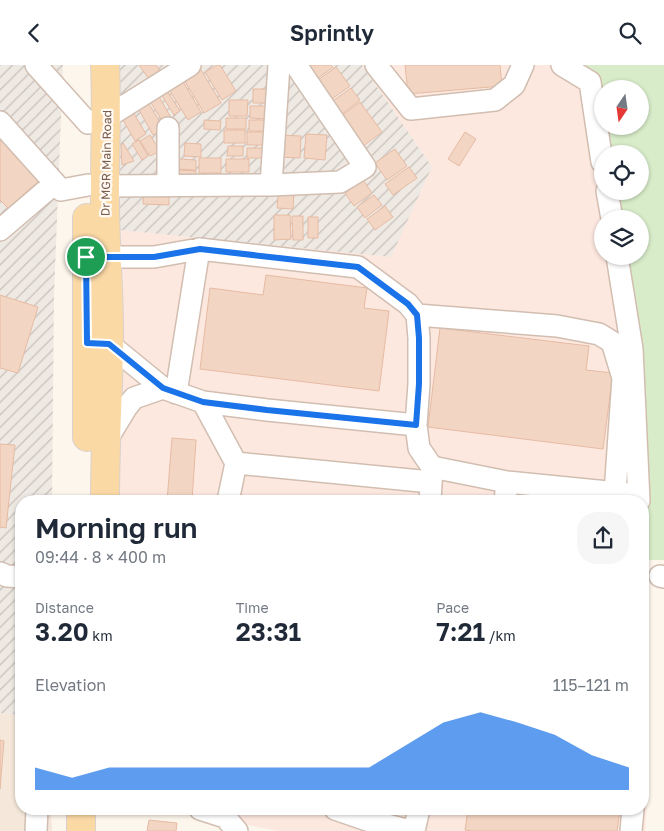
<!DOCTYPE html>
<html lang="en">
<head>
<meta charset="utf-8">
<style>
  body { margin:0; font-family:"Golos Text",sans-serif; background:#f6f6f7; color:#1f2937; height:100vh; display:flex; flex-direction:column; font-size:19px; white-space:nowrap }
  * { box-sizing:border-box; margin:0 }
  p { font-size:16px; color:#747a83 }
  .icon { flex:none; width:28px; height:28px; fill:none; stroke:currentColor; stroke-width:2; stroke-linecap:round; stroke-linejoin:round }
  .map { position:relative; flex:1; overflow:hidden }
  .sheet { position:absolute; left:15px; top:430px; width:634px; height:320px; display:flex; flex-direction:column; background:#fff; border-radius:20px; box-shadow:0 1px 4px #0004 }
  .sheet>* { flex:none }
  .needle { width:32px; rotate:193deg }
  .tools { position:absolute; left:594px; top:15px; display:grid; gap:10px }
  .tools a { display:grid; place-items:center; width:55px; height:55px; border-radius:50%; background:#fff; box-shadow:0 1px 4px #0004; font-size:25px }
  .pin { position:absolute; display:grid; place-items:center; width:42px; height:42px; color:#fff; margin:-21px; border:2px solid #fff; border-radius:50%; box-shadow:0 1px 5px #0007 }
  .round { display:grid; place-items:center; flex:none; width:52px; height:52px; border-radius:20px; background:#f6f6f7 }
  .overview { display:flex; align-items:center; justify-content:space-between; height:85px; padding:0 20px }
  h1 { font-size:28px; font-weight:600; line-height:38px }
  .stats { display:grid; grid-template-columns:repeat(3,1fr); gap:8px; height:85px; padding:5px 20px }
  .stats div { display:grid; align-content:center }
  .stats b { font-size:25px; font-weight:600 }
  .stats small { font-size:14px; font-weight:400 }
  .stats p { font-size:14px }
  .chart { height:140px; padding:10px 20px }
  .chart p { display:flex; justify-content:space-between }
  .chart svg { width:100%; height:90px; margin-top:5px; fill:#1a73e8; opacity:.7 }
  header { display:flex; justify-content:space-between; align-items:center; height:65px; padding:0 20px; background:#fff; font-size:22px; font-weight:600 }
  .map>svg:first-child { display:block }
  .residential { fill:#f5e8da }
  .commercial { fill:#fde8e0 }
  .industrial { fill:url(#industrial-furrows) }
  .grass { fill:#d8ecc9; fill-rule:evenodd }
  .building { fill:#f3d5c3; stroke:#e6bba3 }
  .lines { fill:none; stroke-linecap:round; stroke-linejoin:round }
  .minor-casing { stroke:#d1beb0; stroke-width:24 }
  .major-casing { stroke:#dad1cd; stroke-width:30 }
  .minor { stroke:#fff; stroke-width:21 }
  .major { stroke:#fbd9a5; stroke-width:28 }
  .route-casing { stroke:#fff; stroke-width:10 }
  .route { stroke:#1a73e8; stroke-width:6 }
  .labels { text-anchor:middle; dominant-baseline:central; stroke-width:4.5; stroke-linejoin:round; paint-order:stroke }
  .street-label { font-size:12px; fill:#7a5c4d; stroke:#fffaf3 }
</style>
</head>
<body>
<header><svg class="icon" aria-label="back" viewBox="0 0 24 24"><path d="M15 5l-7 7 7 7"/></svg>Sprintly<svg class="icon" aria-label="search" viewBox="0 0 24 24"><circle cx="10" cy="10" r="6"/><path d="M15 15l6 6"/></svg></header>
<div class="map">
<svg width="664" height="766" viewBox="0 0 664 766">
  <defs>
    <pattern id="industrial-furrows" width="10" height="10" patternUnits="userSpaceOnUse" patternTransform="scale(1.25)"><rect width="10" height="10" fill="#efe9e4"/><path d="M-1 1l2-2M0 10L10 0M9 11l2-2" fill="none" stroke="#c7c0bb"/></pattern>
  </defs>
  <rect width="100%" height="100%" fill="#fdf6ec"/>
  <path class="residential" d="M0,648l21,2v94h30l1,22h-52z"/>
  <path class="commercial" d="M362,0h208l20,17 12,80v94h15l22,245h-533l-6,-273 291,28 41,-89z
    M643,562l4,179 -2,25h-367l-110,-22h474z"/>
  <path class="industrial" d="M0,0h63l-9,231 -2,205h-31v214l-21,-2z
    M100,0h262l70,102 -41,90 -291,-29z"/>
  <path class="grass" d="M570,0h94v495h-21l-1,-59 -25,-245h23v-37h-28l-5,-28h33v-37h-38l-12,-72zM602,24h38v37h-38z"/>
  <path class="building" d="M139,0h17l9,12 -12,8z
    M198,0l23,38 -17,10 -23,-38z
    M217,0h3l16,26 -14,9 -17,-28z
    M310,0h21l2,2 -19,14 -9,-13z
    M405,0h95l2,21 -94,8z
    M336,2l14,19 -18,13 -14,-19z
    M182,15l19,32 -13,8 -20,-32z
    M351,23l9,12 -18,14 -9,-13z
    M253,24h18v14h-18z
    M167,26l13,20 -6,4 -13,-21z
    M158,30l15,26 -8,4 -16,-25z
    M229,35h19l-1,16h-18z
    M360,37l22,30 -20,15 -22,-30z
    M149,39l15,25 -11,6 -14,-25z
    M250,41h20v13l-20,-1z
    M133,47l13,22 -11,7 -13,-23z
    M226,53h20v11h-20z
    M204,55l17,1 -1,9 -16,-1z
    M249,55h19v11h-19z
    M224,65h21v13h-21z
    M247,67h19v13h-19z
    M465,67l11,7 -17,27 -11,-7z
    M306,69l21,1 -2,25 -21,-2z
    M0,70l40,45 -32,28 -8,-8z
    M150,70l10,16 -10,5 -10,-15z
    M280,70l21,1 -1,22 -21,-1z
    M139,75l9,16 -6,4 -10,-16z
    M123,78l11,18 -12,4 -1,-19z
    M185,78l16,1v13l-17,-1z
    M228,81h15v10h-16z
    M247,83h20v10h-20z
    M395,84l12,17 -20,14 -12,-17z
    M199,93h22v15h-22z
    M179,94l17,1v10l-18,-1z
    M226,94h23v13h-23z
    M409,102l8,11 -24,17 -8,-11z
    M179,105l17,1 -1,14 -17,-2z
    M363,115l9,13 -18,13 -9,-13z
    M279,122l15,1 -1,21 -16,-1z
    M144,125l25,1v14l-26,-1z
    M374,130l8,10 -17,13 -8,-11z
    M385,141l8,11 -18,13 -8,-11z
    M274,150h16l1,24 -17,1z
    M292,151h11v24h-10z
    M308,152h10v21h-10z
    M266,210l101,13 -3,20 25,3 -10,80 -179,-22 10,-81 53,7z
    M0,230l38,12 -20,66 -18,-5z
    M440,263l149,18 -3,24 27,3 -10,76 -175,-22z
    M172,373l24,2 -4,61h-25z
    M0,379l15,1 -9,83 -6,-1z
    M0,675l4,1 -4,48z
    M456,744h164l-3,22h-145l-7,-1 3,-20z
    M149,755l28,3 -1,8h-29z"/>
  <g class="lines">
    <g class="minor-casing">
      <path id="minor" d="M36,0l52,58 19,-6 83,-52
        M376,0l35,44 84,-9 19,-15 9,-20
        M562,0l28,17 12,80
        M0,57l61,68 27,-5
        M271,120l8,-120
        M105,121l166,-1 69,-3 25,-15 -69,-102
        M168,121v-58
        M607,126l5,28
        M0,165l55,-47
        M617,191l15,93 7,152
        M92,192h62l45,-8 159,18 50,37 9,11 2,23v46l-3,41 3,23 13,19 -2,34
        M417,250l140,11 42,8 13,8 11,36 -8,115
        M97,279h12l54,44 40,14 64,8 149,15
        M176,328l23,-144
        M203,337l33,61 -8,38
        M106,376l20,-33 8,-10 29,-10
        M236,398l195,19
        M432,402l75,15 121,12
        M505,436l2,-19
        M0,508l7,3 14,1
        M660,511l4,1
        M200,744l25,8 12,14
        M335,744l32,11 43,11
        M36,766l1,-22
        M414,766l5,-22
        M631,766l2,-22"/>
    </g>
    <g class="major-casing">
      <path id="major" d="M105,0c2,41 0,81 0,121 -1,54 5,107 4,160 -1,52 -4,103 -4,155
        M87,153v219
        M81,766v-22"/>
    </g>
    <use href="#minor" class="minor"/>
    <use href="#major" class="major"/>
  </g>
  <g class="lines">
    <g class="route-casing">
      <path id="route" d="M200,184l158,18 50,37 9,11 2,23v46l-3,41 -149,-15 -64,-8 -40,-14 -54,-44 -22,-1 -1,-86h68z"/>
    </g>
    <use href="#route" class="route"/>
  </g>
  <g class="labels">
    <g class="street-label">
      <text transform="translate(106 98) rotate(-89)">Dr MGR Main Road</text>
    </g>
  </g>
</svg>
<div class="tools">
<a><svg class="needle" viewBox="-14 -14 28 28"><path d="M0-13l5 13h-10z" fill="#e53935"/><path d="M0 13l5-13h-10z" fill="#747a83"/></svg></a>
<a><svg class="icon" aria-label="locate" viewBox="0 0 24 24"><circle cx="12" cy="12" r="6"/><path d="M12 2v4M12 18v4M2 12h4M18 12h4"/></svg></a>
<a><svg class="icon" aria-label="layers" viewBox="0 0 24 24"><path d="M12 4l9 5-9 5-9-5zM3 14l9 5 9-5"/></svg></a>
</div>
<div class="pin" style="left:86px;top:192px;background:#1e9e55"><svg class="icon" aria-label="arrive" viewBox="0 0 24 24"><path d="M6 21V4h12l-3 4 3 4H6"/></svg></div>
<section class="sheet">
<div class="overview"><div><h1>Morning run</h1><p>09:44 · 8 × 400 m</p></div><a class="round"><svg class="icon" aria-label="share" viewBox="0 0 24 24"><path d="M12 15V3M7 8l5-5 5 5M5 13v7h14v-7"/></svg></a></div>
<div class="stats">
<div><p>Distance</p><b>3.20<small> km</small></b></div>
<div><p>Time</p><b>23:31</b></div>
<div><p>Pace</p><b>7:21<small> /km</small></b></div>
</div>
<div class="chart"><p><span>Elevation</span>115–121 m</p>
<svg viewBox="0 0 160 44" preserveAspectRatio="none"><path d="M0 44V33L10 38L20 33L30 33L40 33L50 33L60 33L70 33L80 33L90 33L100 22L110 11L120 6L130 11L140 17L150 27L160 33V44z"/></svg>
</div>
</section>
</div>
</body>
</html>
